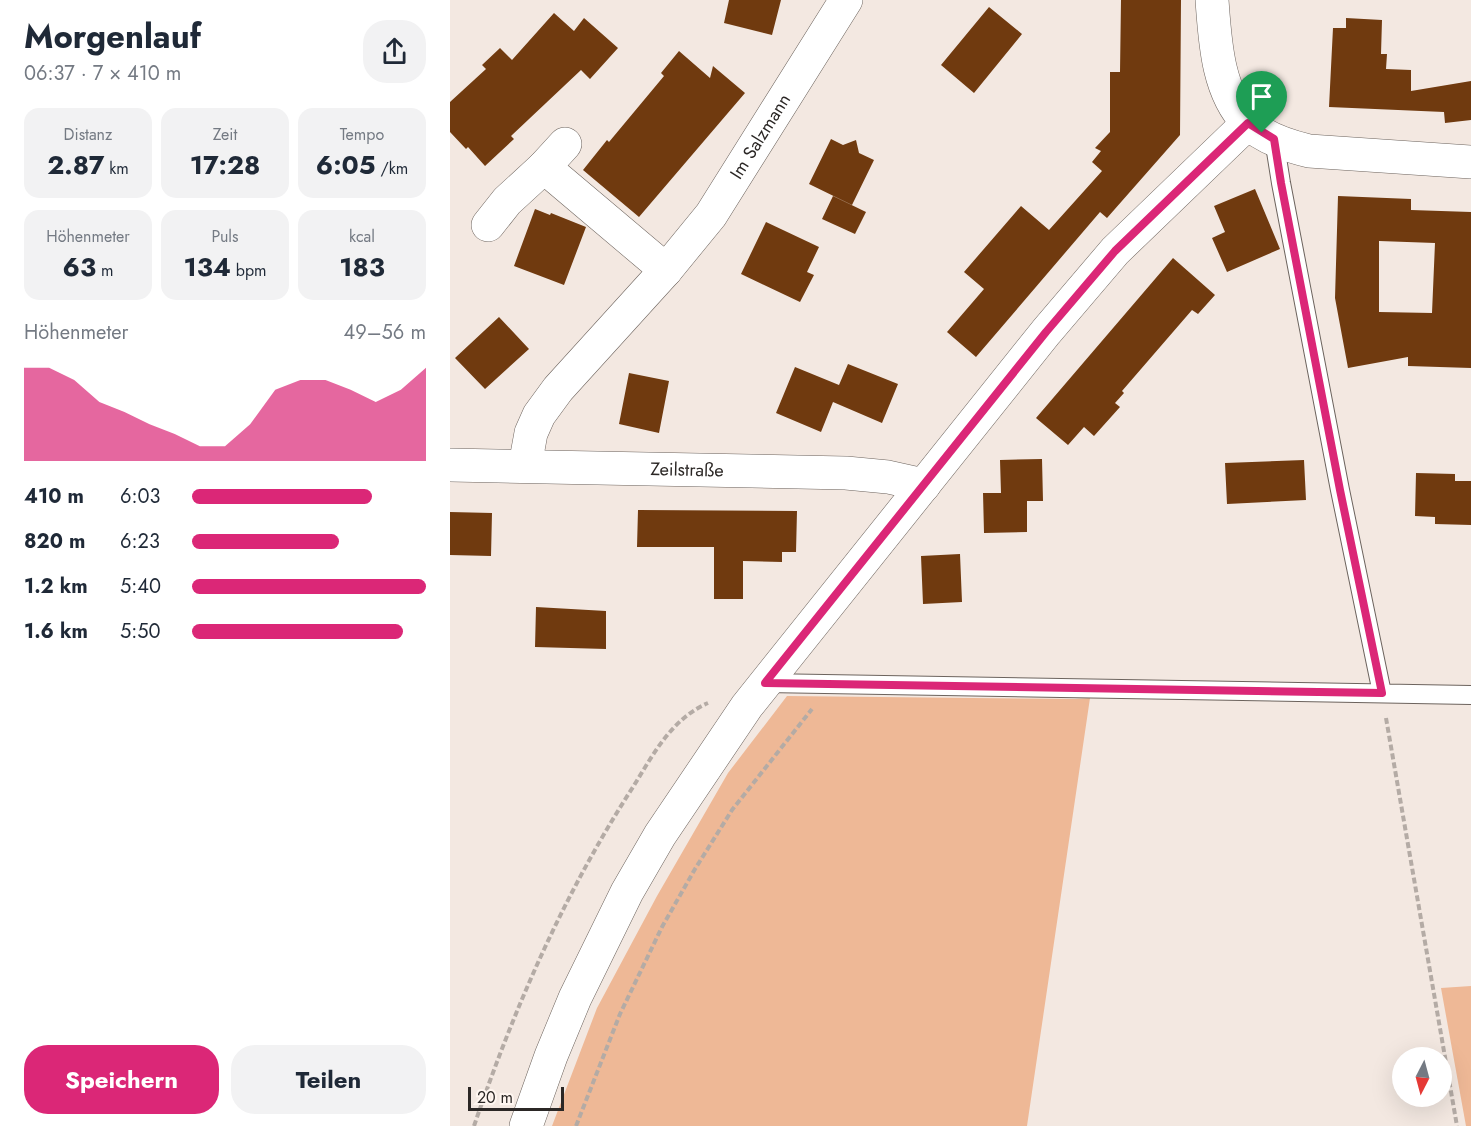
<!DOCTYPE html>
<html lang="de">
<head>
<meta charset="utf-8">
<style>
  body { margin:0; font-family:Jost,sans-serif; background:#f2f2f3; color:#1f2937; height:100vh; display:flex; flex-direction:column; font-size:22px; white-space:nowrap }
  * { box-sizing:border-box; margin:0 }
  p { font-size:20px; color:#747a83 }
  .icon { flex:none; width:33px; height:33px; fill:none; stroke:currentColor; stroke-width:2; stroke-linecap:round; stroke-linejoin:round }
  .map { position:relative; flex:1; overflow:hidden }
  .drawer { display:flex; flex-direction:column; background:#fff; width:450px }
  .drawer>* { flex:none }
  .needle { width:39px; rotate:186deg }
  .controls { position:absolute; left:942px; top:1047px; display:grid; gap:12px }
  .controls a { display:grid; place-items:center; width:60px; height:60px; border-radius:50%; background:#fff; box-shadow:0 6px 24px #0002; font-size:30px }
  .scale { position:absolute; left:18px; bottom:15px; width:96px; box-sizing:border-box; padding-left:6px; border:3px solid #2b2725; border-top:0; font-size:16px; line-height:21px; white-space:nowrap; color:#2b2725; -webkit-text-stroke:4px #fff6f0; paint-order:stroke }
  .pin { position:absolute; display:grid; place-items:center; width:51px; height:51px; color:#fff; margin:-62px -26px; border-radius:50% 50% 50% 0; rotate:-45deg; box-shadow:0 0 6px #0007 }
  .pin .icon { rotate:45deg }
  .round { display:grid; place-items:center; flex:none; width:63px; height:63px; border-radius:24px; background:#f2f2f3 }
  .headline { display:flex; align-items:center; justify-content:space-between; height:102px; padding:0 24px }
  h1 { font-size:33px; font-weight:700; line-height:45px }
  .figures { display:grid; grid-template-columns:repeat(3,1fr); gap:9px; height:102px; padding:6px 24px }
  .figures div { display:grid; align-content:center; border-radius:15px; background:#f2f2f3; text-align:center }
  .figures b { font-size:26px; font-weight:700 }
  .figures small { font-size:16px; font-weight:400 }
  .figures p { font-size:16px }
  .chart { height:168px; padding:12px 24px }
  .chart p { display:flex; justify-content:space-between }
  .chart svg { width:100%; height:108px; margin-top:6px; fill:#db2777; opacity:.7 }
  .cta { display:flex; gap:12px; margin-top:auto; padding:12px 24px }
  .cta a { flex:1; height:69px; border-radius:24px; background:#db2777; color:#fff; font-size:24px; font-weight:700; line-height:69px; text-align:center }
  .cta a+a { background:#f2f2f3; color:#1f2937 }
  ul { padding:0 24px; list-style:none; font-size:20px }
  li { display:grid; grid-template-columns:96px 72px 1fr; align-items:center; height:45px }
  li i { height:15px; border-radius:8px; background:#db2777 }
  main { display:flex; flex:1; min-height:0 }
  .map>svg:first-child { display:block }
  .green { fill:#eeb896 }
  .building { fill:#703a0f; fill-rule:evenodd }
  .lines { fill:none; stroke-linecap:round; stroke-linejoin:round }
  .lane-casing { stroke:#6c635d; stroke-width:20 }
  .street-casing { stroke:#6c635d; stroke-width:34 }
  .secondary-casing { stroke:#6c635d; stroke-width:34 }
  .path { stroke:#b4aba5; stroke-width:4; stroke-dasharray:6 3; stroke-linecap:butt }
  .lane { stroke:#fff; stroke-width:18 }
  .street { stroke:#fff; stroke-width:33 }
  .secondary { stroke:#fff; stroke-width:33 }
  .route-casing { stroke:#fff; stroke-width:12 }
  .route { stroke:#db2777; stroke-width:8 }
  .labels { text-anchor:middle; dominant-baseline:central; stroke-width:6; stroke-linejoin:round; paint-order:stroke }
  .street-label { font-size:18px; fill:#2b2725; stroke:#fff6f0 }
</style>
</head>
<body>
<main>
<section class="drawer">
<div class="headline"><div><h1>Morgenlauf</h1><p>06:37 · 7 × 410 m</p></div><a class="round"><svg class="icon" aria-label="share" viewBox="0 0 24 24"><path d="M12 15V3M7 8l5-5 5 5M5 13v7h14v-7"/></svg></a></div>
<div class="figures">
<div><p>Distanz</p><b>2.87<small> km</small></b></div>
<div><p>Zeit</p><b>17:28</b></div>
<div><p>Tempo</p><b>6:05<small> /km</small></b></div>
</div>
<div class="figures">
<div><p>Höhenmeter</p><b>63<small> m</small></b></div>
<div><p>Puls</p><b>134<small> bpm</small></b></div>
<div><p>kcal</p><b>183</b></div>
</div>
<div class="chart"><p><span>Höhenmeter</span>49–56 m</p>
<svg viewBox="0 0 160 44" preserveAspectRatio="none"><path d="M0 44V6L10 6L20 11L30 20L40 24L50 29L60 33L70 38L80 38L90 29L100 15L110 11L120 11L130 15L140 20L150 15L160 6V44z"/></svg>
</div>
<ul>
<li><b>410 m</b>6:03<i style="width:77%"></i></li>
<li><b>820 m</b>6:23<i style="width:63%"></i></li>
<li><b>1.2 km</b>5:40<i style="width:100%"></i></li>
<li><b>1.6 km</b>5:50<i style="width:90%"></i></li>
</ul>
<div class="cta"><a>Speichern</a><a>Teilen</a></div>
</section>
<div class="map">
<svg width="1021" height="1126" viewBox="0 0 1021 1126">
  <rect width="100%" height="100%" fill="#f3e8e1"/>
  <path class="green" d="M337,696l288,3 15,-1 -63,428h-475l45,-118 60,-112 71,-123z
    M1021,986v140h-5l-25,-138z"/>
  <path class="building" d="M279,0h52l-9,35 -48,-12z
    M671,0h60l-1,135 -73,83 -7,-6 -124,145 -29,-25 37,-43 -20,-17 57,-66 28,24 53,-59 -10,-9 9,-11 -6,-3 15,-16v-60h10z
    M539,7l33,27 -48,59 -33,-28z
    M104,13l20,18 10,-13 34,30 -28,31 -9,-9 -70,66 3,3 -29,27 -17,-19 -2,2 -16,-17v-30l36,-33 -4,-4 18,-17 12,12z
    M896,18l36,2 -1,34h6l-1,15 25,1v21l60,-10v39l-26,3 -1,-11 -115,-5 4,-79h13z
    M229,51l31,27 3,-12 32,27 -106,124 -56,-47 24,-30 2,2 55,-66 -3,-3z
    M381,139l12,6 13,-5 3,13 15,7 -22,45 -43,-21z
    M805,189l25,60 -53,23 -15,-34 13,-6 -11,-26z
    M383,196l33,16 -11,22 -33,-15z
    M888,196l73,3v11l60,2v156l-63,-2v-9l-60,11 -13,-70zM929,241l56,2 -3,70 -53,-1z
    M85,209l15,6 1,-2 35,14 -22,58 -50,-19z
    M316,222l53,25 -12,25 7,3 -14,27 -59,-28z
    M723,258l42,37 -17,19 -6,-4 -70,81 2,2 -9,10 5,4 -26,29 -10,-9 -16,18 -32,-27z
    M49,317l30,32 -44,40 -30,-31z
    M398,364l50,20 -16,39 -49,-21 -12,30 -45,-19 19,-46 44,18z
    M179,373l40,8 -10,52 -40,-9z
    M592,459l1,42h-16v31l-43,1 -1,-40h18l-1,-33z
    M854,460l2,40 -79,4 -2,-41z
    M966,473l39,1v7h16v44l-36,-1v-7l-20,-1z
    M188,510l159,1 -1,41h-14v10l-39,-1v38h-29v-52h-77z
    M0,512l42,1 -1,43 -41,-1z
    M510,554l2,48 -39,2 -2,-48z
    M86,607l70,4v38l-71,-2z"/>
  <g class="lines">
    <g class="lane-casing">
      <path id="lane" d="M824,139l7,44 59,307 42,203
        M315,683l706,12"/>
    </g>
    <g class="street-casing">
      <g id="street">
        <path d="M94,167l21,-23"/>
        <path d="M38,225l19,-24 37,-34 122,103"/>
        <path id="s1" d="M0,465l396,8 42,4 36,8"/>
        <path id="s2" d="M75,466l6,-33 8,-18 19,-26 108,-119 45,-55 135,-215"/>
      </g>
    </g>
    <g class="secondary-casing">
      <path id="secondary" d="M762,0c3,40 5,91 35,122 16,16 41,24 62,29l162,11
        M76,1126l25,-70 24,-58 52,-106 33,-57 87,-129 299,-374 69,-81 133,-128"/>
    </g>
    <path class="path" d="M936,718l71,408
      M24,1126c41,-120 90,-232 159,-339 20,-32 38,-68 75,-84
      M126,1126l44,-112 42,-87 33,-58 37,-59 80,-101"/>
    <use href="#lane" class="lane"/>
    <use href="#street" class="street"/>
    <use href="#secondary" class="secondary"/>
  </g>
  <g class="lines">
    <g class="route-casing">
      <path id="route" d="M798,123l26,16 7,44 59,307 42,203 -617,-10 281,-351 69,-81z"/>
    </g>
    <use href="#route" class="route"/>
  </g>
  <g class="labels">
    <g class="street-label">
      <text stroke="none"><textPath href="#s2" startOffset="410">Im Salzmann</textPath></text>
      <text stroke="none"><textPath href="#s1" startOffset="237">Zeilstraße</textPath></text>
    </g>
  </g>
</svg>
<div class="controls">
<a><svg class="needle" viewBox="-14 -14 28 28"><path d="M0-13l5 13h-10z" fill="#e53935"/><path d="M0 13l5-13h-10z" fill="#747a83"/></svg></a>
</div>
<div class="scale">20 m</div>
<div class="pin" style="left:812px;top:133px;background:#1e9e55"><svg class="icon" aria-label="arrive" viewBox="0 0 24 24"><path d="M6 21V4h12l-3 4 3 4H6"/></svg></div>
</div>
</main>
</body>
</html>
